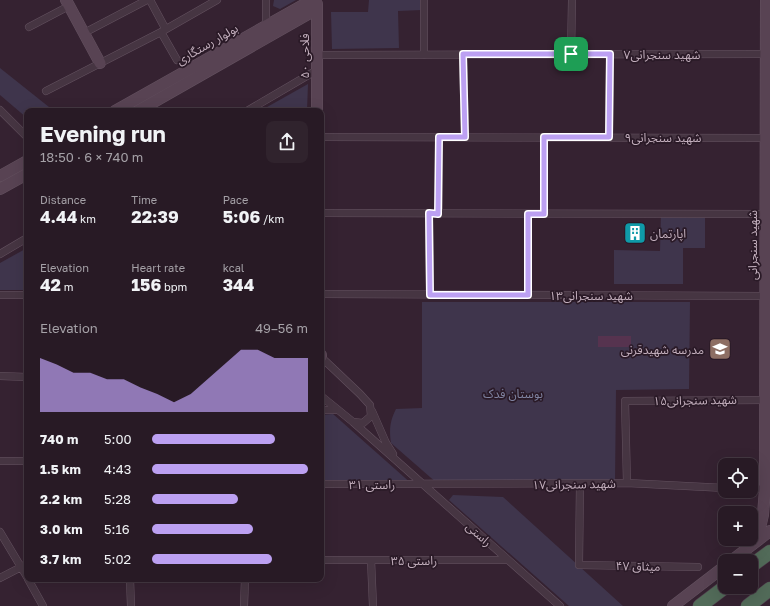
<!DOCTYPE html>
<html lang="en">
<head>
<meta charset="utf-8">
<style>
  body { margin:0; font-family:"Golos Text","Noto Sans Arabic",sans-serif; background:#30232d; color:#f1f3f6; height:100vh; display:flex; flex-direction:column; font-size:15px; white-space:nowrap }
  * { box-sizing:border-box; margin:0 }
  p { font-size:13px; color:#a5a1a7 }
  .icon { flex:none; width:22px; height:22px; fill:none; stroke:currentColor; stroke-width:2; stroke-linecap:round; stroke-linejoin:round }
  .map { position:relative; flex:1; overflow:hidden }
  .sheet { position:absolute; left:24px; top:108px; width:300px; height:474px; display:flex; flex-direction:column; background:#281a25; border-radius:8px; box-shadow:0 4px 16px #0002,0 0 0 1px #443842 }
  .sheet>* { flex:none }
  .fabs { position:absolute; left:718px; top:458px; display:grid; gap:8px }
  .fabs a { display:grid; place-items:center; width:40px; height:40px; border-radius:8px; background:#281a25; box-shadow:0 4px 16px #0002,0 0 0 1px #443842; font-size:20px }
  .pin { position:absolute; display:grid; place-items:center; width:34px; height:34px; color:#fff; margin:-17px; border-radius:8px; box-shadow:0 2px 6px #0006 }
  .round { display:grid; place-items:center; flex:none; width:42px; height:42px; border-radius:8px; background:#30232d }
  .overview { display:flex; align-items:center; justify-content:space-between; height:68px; padding:0 16px }
  h1 { font-size:22px; font-weight:700; line-height:30px }
  .metrics { display:grid; grid-template-columns:repeat(3,1fr); gap:6px; height:68px; padding:4px 16px }
  .metrics div { display:grid; align-content:center }
  .metrics b { font-size:17px; font-weight:700 }
  .metrics small { font-size:11px; font-weight:400 }
  .metrics p { font-size:11px }
  .chart { height:112px; padding:8px 16px }
  .chart p { display:flex; justify-content:space-between }
  .chart svg { width:100%; height:72px; margin-top:4px; fill:#bca0f2; opacity:.7 }
  ul { padding:0 16px; list-style:none; font-size:13px }
  li { display:grid; grid-template-columns:64px 48px 1fr; align-items:center; height:30px }
  li i { height:10px; border-radius:5px; background:#bca0f2 }
  .map>svg:first-child { display:block }
  .green { fill:#3f354c }
  .water { fill:#56334f }
  .lines { fill:none; stroke-linecap:round; stroke-linejoin:round }
  .street-casing { stroke:#645260; stroke-width:8 }
  .secondary-casing { stroke:#645260; stroke-width:12 }
  .highway-casing { stroke:#503f4d; stroke-width:15 }
  .street { stroke:#463542; stroke-width:7 }
  .secondary { stroke:#584353; stroke-width:11 }
  .highway { stroke:#526b59; stroke-width:14 }
  .route-casing { stroke:#fff; stroke-width:8 }
  .route { stroke:#bca0f2; stroke-width:5 }
  .labels { text-anchor:middle; dominant-baseline:central; stroke-width:3.5; stroke-linejoin:round; paint-order:stroke }
  .street-label { font-size:12px; fill:#c3afbd; stroke:#2a1a27 }
  .poi-label { font-size:12px; fill:#c3afbd; stroke:#2a1a27; text-anchor:start }
  .park-label { font-size:12px; fill:#8084a2; stroke:#2a1a27 }
</style>
</head>
<body>
<div class="map">
<svg width="770" height="606" viewBox="0 0 770 606">
  <rect width="100%" height="100%" fill="#352231"/>
  <path class="green" d="M274,0h22l-16,9 -7,-3z
    M369,0h53v10l-24,1 1,37 -67,1 -1,-37h37z
    M0,68l54,43h-27v7l-27,-23z
    M308,84l-1,27h-47z
    M661,213l44,1v34h-22v36h-69v-34l46,1z
    M27,248v42h-27v-27z
    M422,302h268l-1,87 -73,1 -1,92 -177,2 -47,-41c-2,-14 -1,-22 5,-34l26,-1z
    M333,414l80,71h-92v-70z
    M453,495l50,2 120,109h-54l-120,-106z"/>
  <path class="water" d="M598,336h33v11h-33z"/>
  <g class="lines">
    <g class="street-casing">
      <path id="street" d="M150,0l15,28
        M29,27l40,-21
        M266,28v-28
        M161,32l16,28
        M84,33l63,-33
        M463,54l2,83
        M571,54l1,-54
        M317,55l452,-1
        M424,55v-55
        M46,91l115,-59 56,-32
        M0,110l27,27
        M247,111l70,-41
        M321,137l448,1
        M609,137l1,-83
        M321,213l448,1
        M429,213l1,82
        M439,213v-76
        M528,214v81
        M544,214v-77
        M0,254l27,-16
        M321,294l448,2
        M0,295h27
        M321,357l39,37 10,11 1,11 -8,7 -10,-1 -32,-26
        M0,376l27,1
        M321,410h16
        M372,411l14,32 7,11
        M353,422l207,184
        M0,461h27
        M627,483l-2,-82 141,-1
        M321,484l306,-1 98,5
        M580,484l-1,81 119,2
        M751,489h14
        M0,532l27,45
        M321,560h186
        M371,560l2,46
        M0,578l27,-14
        M28,579l15,27
        M130,579l1,27
        M244,606l1,-27"/>
    </g>
    <g class="secondary-casing">
      <path id="secondary" d="M66,0l34,63
        M317,4v107
        M115,111l197,-111
        M138,111l179,-102
        M0,176l27,-15
        M0,189l27,-15
        M321,355v2
        M757,541l6,-26 2,-26 1,-489
        M731,561l39,-30
        M673,606l52,-40"/>
    </g>
    <g class="highway-casing">
      <path id="highway" d="M751,566l19,-14
        M700,606l25,-19
        M748,606l22,-17"/>
    </g>
    <use href="#street" class="street"/>
    <use href="#secondary" class="secondary"/>
    <use href="#highway" class="highway"/>
  </g>
  <g class="lines">
    <g class="route-casing">
      <path id="route" d="M463,54h147l-1,83h-65v77h-16v81h-98l-1,-82 9,1 1,-77h26z"/>
    </g>
    <use href="#route" class="route"/>
  </g>
  <defs>
    <g id="building-square" transform="scale(1.15)"><rect x="-9" y="-9" width="18" height="18" rx="4" fill="#0f9aa8" stroke="#2a1a27"/><path d="M-4-6H4V6H1V3H-1V6H-4ZM-2.5-4.3h1.7v1.8h-1.7ZM.8-4.3h1.7v1.8H.8ZM-2.5-1h1.7V.8h-1.7ZM.8-1h1.7V.8H.8Z" fill="#fff"/></g>
    <g id="school-square" transform="scale(1.15)"><rect x="-9" y="-9" width="18" height="18" rx="4" fill="#8d6e63" stroke="#2a1a27"/><path d="M0-5L7-2L0 1L-7-2ZM-4 1L0 2.5L4 1V4Q0 6-4 4Z" fill="#fff"/></g>
  </defs>
  <g fill-rule="evenodd">
    <use href="#building-square" x="635" y="233"/>
    <use href="#school-square" x="720" y="349"/>
  </g>
  <g class="labels">
    <g class="street-label">
      <text transform="translate(207 44) rotate(-30)">بولوار رستگاری</text>
      <text x="662" y="54">شهید سنجرانی۷</text>
      <text transform="translate(304 56) rotate(-90)">فلاحی ۵۰</text>
      <text x="663" y="137">شهید سنجرانی۹</text>
      <text transform="translate(752 245) rotate(-90)">شهید سنجرانی</text>
      <text x="591" y="295">شهید سنجرانی۱۳</text>
      <text transform="translate(695 400) rotate(-1)">شهید سنجرانی۱۵</text>
      <text x="372" y="484">راستی ۳۱</text>
      <text transform="translate(574 484) rotate(-1)">شهید سنجرانی۱۷</text>
      <text transform="translate(479 534) rotate(42)">راستی</text>
      <text x="414" y="560">راستی ۳۵</text>
      <text transform="translate(638 566) rotate(1)">میثاق ۴۷</text>
    </g>
    <g class="poi-label">
      <text x="650" y="233">اپارتمان</text>
      <text x="704" y="349" text-anchor="end">مدرسه شهیدقرنی</text>
    </g>
    <g class="park-label">
      <text x="513" y="393">بوستان فدک</text>
    </g>
  </g>
</svg>
<div class="fabs">
<a><svg class="icon" aria-label="locate" viewBox="0 0 24 24"><circle cx="12" cy="12" r="6"/><path d="M12 2v4M12 18v4M2 12h4M18 12h4"/></svg></a>
<a>+</a>
<a>−</a>
</div>
<div class="pin" style="left:571px;top:54px;background:#1e9e55"><svg class="icon" aria-label="arrive" viewBox="0 0 24 24"><path d="M6 21V4h12l-3 4 3 4H6"/></svg></div>
<section class="sheet">
<div class="overview"><div><h1>Evening run</h1><p>18:50 · 6 × 740 m</p></div><a class="round"><svg class="icon" aria-label="share" viewBox="0 0 24 24"><path d="M12 15V3M7 8l5-5 5 5M5 13v7h14v-7"/></svg></a></div>
<div class="metrics">
<div><p>Distance</p><b>4.44<small> km</small></b></div>
<div><p>Time</p><b>22:39</b></div>
<div><p>Pace</p><b>5:06<small> /km</small></b></div>
</div>
<div class="metrics">
<div><p>Elevation</p><b>42<small> m</small></b></div>
<div><p>Heart rate</p><b>156<small> bpm</small></b></div>
<div><p>kcal</p><b>344</b></div>
</div>
<div class="chart"><p><span>Elevation</span>49–56 m</p>
<svg viewBox="0 0 160 44" preserveAspectRatio="none"><path d="M0 44V11L10 15L20 20L30 20L40 24L50 24L60 29L70 33L80 38L90 33L100 24L110 15L120 6L130 6L140 11L150 11L160 11V44z"/></svg>
</div>
<ul>
<li><b>740 m</b>5:00<i style="width:79%"></i></li>
<li><b>1.5 km</b>4:43<i style="width:100%"></i></li>
<li><b>2.2 km</b>5:28<i style="width:55%"></i></li>
<li><b>3.0 km</b>5:16<i style="width:65%"></i></li>
<li><b>3.7 km</b>5:02<i style="width:77%"></i></li>
</ul>
</section>
</div>
</body>
</html>
